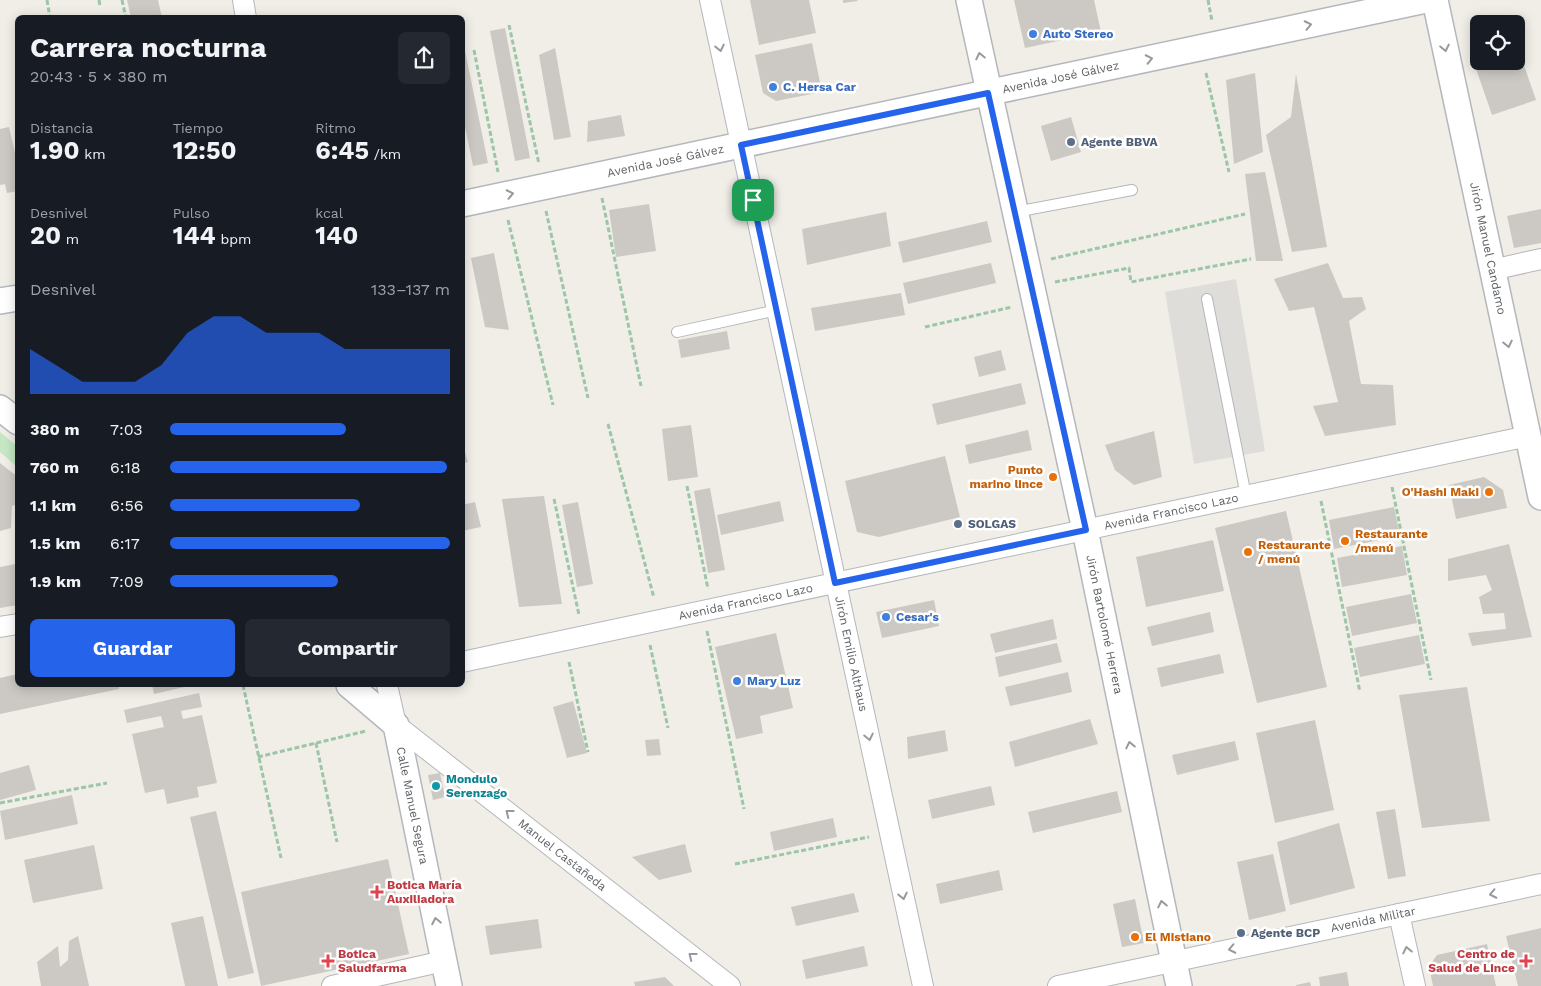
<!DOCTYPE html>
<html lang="es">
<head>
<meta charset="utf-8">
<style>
  body { margin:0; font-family:"Work Sans",sans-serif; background:#242831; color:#f1f3f6; height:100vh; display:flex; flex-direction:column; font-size:19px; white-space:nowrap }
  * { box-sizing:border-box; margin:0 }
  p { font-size:16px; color:#9ea1a6 }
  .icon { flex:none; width:28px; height:28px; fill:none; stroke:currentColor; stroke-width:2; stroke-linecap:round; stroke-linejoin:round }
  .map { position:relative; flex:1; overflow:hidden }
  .panel { position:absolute; left:15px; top:15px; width:450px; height:672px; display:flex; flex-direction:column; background:#171b24; border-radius:8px; box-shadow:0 2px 12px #0003 }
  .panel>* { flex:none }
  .tools { position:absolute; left:1470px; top:15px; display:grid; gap:10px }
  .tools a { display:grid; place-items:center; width:55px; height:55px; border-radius:8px; background:#171b24; box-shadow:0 2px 12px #0003; font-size:25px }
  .pin { position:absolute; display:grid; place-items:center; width:42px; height:42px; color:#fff; margin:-21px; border-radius:10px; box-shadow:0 2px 8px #0006 }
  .round { display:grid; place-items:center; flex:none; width:52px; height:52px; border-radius:8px; background:#242831 }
  .overview { display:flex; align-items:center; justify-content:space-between; height:85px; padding:0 15px }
  h1 { font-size:28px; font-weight:700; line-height:38px }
  .stats { display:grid; grid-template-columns:repeat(3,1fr); gap:8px; height:85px; padding:5px 15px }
  .stats div { display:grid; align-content:center }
  .stats b { font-size:25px; font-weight:700 }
  .stats small { font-size:14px; font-weight:400 }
  .stats p { font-size:14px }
  .chart { height:140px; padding:10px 15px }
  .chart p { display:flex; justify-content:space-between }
  .chart svg { width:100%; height:90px; margin-top:5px; fill:#2563eb; opacity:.7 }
  .cta { display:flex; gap:10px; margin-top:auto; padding:10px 15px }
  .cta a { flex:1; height:58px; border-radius:8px; background:#2563eb; color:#fff; font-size:20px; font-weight:700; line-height:58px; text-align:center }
  .cta a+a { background:#242831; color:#f1f3f6 }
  ul { padding:0 15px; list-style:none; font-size:16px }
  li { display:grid; grid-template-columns:80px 60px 1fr; align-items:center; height:38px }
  li i { height:12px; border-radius:6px; background:#2563eb }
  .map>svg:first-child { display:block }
  .industrial { fill:#dfddd9 }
  .green { fill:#c5e7c4 }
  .building { fill:#ccc9c4 }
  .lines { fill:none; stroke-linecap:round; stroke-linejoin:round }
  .service-casing { stroke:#b4b7bb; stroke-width:12 }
  .minor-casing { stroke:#b4b7bb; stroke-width:22 }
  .tertiary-casing { stroke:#b4b7bb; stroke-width:28 }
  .path { stroke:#9cc6a7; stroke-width:3; stroke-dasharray:5 2.5; stroke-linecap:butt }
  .service { stroke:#fff; stroke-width:10 }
  .minor { stroke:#fff; stroke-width:20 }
  .tertiary { stroke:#fff; stroke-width:25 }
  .oneway { stroke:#969a9c }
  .route-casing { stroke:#fff; stroke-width:10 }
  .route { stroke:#2563eb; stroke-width:6 }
  .shop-dot { fill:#3f7fe0; stroke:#fff; stroke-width:2 }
  .service-dot { fill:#5c6f8a; stroke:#fff; stroke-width:2 }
  .food-dot { fill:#e8710a; stroke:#fff; stroke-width:2 }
  .culture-dot { fill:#0f9aa8; stroke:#fff; stroke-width:2 }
  .health-dot { fill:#e0444e; stroke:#fff; stroke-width:2 }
  .labels { text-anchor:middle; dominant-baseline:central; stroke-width:5; stroke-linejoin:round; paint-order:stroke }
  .shop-label { font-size:12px; font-weight:bold; fill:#366cbe; stroke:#fff; text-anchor:start }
  .street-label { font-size:12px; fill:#5e6367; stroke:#fff }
  .service-label { font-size:12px; font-weight:bold; fill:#4e5e75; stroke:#fff; text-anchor:start }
  .food-label { font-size:12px; font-weight:bold; fill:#c56008; stroke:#fff; text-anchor:start }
  .culture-label { font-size:12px; font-weight:bold; fill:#0d838f; stroke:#fff; text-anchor:start }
  .health-label { font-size:12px; font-weight:bold; fill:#be3a42; stroke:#fff; text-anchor:start }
</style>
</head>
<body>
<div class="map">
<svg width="1541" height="986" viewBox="0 0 1541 986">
  <rect width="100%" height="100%" fill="#f0eee7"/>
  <path class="industrial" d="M1236,279l29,172 -71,13 -29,-172z"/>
  <path class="green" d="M0,432l17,14v21l-17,-15z"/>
  <path class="building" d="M127,0h31l4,18h-31z
    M750,0h59l7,33 -57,12z
    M843,0h14l1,1 -15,2z
    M1014,0h80l7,32 -76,16z
    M505,28l25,130 -15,3 -25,-130z
    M462,36l26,127 -15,3 -11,-54z
    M812,43l10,49 -46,9 -13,-8 -8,-38z
    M555,48l16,89 -17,3 -15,-85z
    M1518,48l18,52 -44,15 -18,-52 42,-2z
    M1255,73l8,79 -29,12 -8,-84z
    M1296,74l31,173 -35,5 -26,-117 25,-18z
    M621,115l4,21 -38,6 1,-21z
    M1071,117l10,35 -30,9 -10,-35z
    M9,127l9,39v25l-11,2 -2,-9 -5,1v-56z
    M1265,172l18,89h-27l-11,-87z
    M649,204l7,47 -40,6 -7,-47z
    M1541,209v34l-27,5 -7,-32z
    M886,212l5,34 -84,19 -5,-36z
    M987,221l5,21 -89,21 -5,-21z
    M494,253l15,77 -24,-3 -14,-69z
    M991,263l5,20 -88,21 -5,-21z
    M1328,263l15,35 19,-1 4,12 -17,12 12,63 32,1 3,40 -71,11 -12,-30 25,-4 -24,-95 -25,4 -15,-32z
    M901,293l4,22 -90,16 -4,-23z
    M727,331l3,18 -49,9 -3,-18z
    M1001,350l5,20 -27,7 -5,-20z
    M1021,383l5,21 -89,21 -5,-21z
    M691,425l7,52 -30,4 -6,-52z
    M1028,430l4,20 -63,14 -4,-19z
    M1154,431l8,46 -28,8 -19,-15 -10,-25z
    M462,443l6,19 -6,2z
    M945,456l15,61 -81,20 -22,-5 -12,-51z
    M0,463l18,14v27l-6,2 -1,22 -11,3z
    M1484,477l19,13 4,18 -51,11 -7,-34z
    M710,488l15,82 -17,3 -14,-82z
    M544,496l18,108 -43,3 -17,-108z
    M780,501l4,20 -63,14 -4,-20z
    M475,502l6,25 -19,4v-26z
    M578,502l15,82 -16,3 -15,-82z
    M1394,507l6,29 -66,13 -5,-29z
    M1286,511l41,176 -70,16 -42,-175z
    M1213,540l11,51 -78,16 -10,-50z
    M1509,544l23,93 -60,9 -4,-13 38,-4 -2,-16 -21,1 -4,-17 13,-7 -6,-15 -38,6v-22z
    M1402,546l5,29 -65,12 -5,-29z
    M15,564l3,41 -18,3v-41z
    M1411,594l6,29 -65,13 -6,-29z
    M934,600l5,26 -57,12 -6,-26z
    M1210,612l4,20 -62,14 -5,-19z
    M1053,619l4,20 -62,14 -5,-19z
    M776,633l17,75 -33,8 3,17 -27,6 -21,-92z
    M1419,635l6,29 -65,13 -6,-29z
    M1057,643l5,19 -63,15 -4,-20z
    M1220,654l4,19 -63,14 -4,-19z
    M1068,672l4,20 -62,14 -5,-19z
    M18,674v11h101v4l-119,25v-36z
    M152,685h37v1l-35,8z
    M1467,687l23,134 -68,7 -23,-133z
    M199,693l3,14 -21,4 2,8 19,-4 15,68 -20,4 2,10 -32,7 -3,-15 -19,4 -13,-59 32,-7 -3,-11 -34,7 -3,-13z
    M573,701l14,52 -20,5 -14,-51z
    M1090,719l8,25 -83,23 -6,-25z
    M1315,720l19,90 -59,13 -19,-90z
    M945,730l3,21 -40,8 -1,-22z
    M659,739l2,16 -14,1 -2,-16z
    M1235,741l4,19 -62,15 -5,-20z
    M29,765l7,25 -36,10v-27z
    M440,773l5,24 -12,3 -5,-25z
    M991,786l4,19 -63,14 -4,-19z
    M1117,791l5,21 -89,21 -5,-21z
    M72,795l6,29 -73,16 -5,-29z
    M1395,809l11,67 -18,3 -12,-67z
    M216,811l38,162 -26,6 -38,-162z
    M833,818l4,19 -63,14 -4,-19z
    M1339,823l16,65 -65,17 -13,-63z
    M685,844l7,28 -33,8 -27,-23z
    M94,845l9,44 -70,14 -9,-43z
    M1273,854l13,57 -37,9 -12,-58z
    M388,859l21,95 -148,32 -20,-94z
    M999,870l4,20 -63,14 -4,-20z
    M854,893l5,19 -63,14 -5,-19z
    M1135,899l9,44 -22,4 -9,-43z
    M203,916l15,70h-33l-14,-63z
    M538,919l4,29 -52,7 -5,-29z
    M1541,928v58h-23l-12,-50z
    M78,936l11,50h-48l-4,-24 21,-16 2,21 8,-7 1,-19z
    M1487,944l9,42h-63l-4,-20 8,-11z
    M864,946l4,20 -62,13 -4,-19z
    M1347,972l2,14h-29l-1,-9z
    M665,977l9,9h-39l-1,-4z
    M1310,982l1,4h-15v-1z"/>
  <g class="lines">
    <g class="service-casing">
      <path id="service" d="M1015,212l117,-22
        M1207,299l39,197
        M677,332l100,-22"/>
    </g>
    <g class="minor-casing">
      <g id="minor">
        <path d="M243,0l3,18"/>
        <path id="s1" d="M710,0l213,986"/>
        <path d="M1492,270l49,-11"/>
        <path d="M0,627l18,-3"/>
        <path id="s2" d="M462,662l1066,-226"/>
        <path id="s3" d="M387,685l9,40 334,261"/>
        <path d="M1399,914l16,72"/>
        <path d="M332,986l112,-25"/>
        <path id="s4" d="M1058,986l483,-102"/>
      </g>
    </g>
    <g class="tertiary-casing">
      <g id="tertiary">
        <path id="s5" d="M969,0l116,530 94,456"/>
        <path id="s6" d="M1435,0l106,497"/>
        <path id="s7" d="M462,204l964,-204"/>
        <path d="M0,301l18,-3"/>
        <path d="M0,408l18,14"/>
        <path id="s8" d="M349,685l47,40 53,261"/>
      </g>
    </g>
    <path class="path" d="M47,0l3,18
      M99,0l1,6
      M122,0l4,18
      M1208,0l4,21
      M509,25l30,139
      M474,50l24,122
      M1206,73l23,99
      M602,198l39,188
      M546,211l42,187
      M508,220l45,185
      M1051,259l194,-45
      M1055,282l74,-14 2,14 120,-23
      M925,327l87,-20
      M608,424l46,174
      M687,486l21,103
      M1392,487l39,193
      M554,499l25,116
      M1321,501l39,191
      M707,631l37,178
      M650,645l18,83
      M569,662l19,90
      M243,685l38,173
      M316,743l21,99
      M258,757l108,-26
      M0,803l107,-20
      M735,864l134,-27"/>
    <use href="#service" class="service"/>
    <use href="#minor" class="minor"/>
    <use href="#tertiary" class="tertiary"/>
  </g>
  <defs><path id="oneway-chevron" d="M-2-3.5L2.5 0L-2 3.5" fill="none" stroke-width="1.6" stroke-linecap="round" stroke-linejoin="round" transform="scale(1.25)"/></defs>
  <g class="oneway">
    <use href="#oneway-chevron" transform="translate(1308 25) rotate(-12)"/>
    <use href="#oneway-chevron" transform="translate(720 48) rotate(78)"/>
    <use href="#oneway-chevron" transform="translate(1445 48) rotate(78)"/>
    <use href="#oneway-chevron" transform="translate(980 56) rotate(-102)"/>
    <use href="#oneway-chevron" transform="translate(1149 59) rotate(-12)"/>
    <use href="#oneway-chevron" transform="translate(510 194) rotate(-12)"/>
    <use href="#oneway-chevron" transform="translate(1508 344) rotate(78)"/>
    <use href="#oneway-chevron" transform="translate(869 737) rotate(78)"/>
    <use href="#oneway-chevron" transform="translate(1130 745) rotate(-102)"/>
    <use href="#oneway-chevron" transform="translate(509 813) rotate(-142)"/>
    <use href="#oneway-chevron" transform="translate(1493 894) rotate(168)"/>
    <use href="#oneway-chevron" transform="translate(903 896) rotate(78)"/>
    <use href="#oneway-chevron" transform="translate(1162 904) rotate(-102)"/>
    <use href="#oneway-chevron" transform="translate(436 921) rotate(-101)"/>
    <use href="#oneway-chevron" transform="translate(1232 949) rotate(168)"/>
    <use href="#oneway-chevron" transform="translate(1407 950) rotate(-102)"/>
    <use href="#oneway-chevron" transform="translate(692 956) rotate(-142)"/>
  </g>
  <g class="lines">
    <g class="route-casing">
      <path id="route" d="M988,93l98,437 -251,53 -94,-438z"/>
    </g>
    <use href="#route" class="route"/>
  </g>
  <g class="shop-dot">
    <circle cx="1033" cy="34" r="5"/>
    <circle cx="773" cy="87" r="5"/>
    <circle cx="886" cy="617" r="5"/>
    <circle cx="737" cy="681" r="5"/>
  </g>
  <g class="service-dot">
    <circle cx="1071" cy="142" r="5"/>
    <circle cx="958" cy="524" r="5"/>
    <circle cx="1241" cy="933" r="5"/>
  </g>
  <g class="food-dot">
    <circle cx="1053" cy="477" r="5"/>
    <circle cx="1489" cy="492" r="5"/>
    <circle cx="1345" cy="541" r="5"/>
    <circle cx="1248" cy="552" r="5"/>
    <circle cx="1135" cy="937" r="5"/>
  </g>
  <circle class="culture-dot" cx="436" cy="786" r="5"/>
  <g class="health-dot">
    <path d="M374.5 884.5h5v5h5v5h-5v5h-5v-5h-5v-5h5z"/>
    <path d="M325.5 953.5h5v5h5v5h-5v5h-5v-5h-5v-5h5z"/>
    <path d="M1523.5 953.5h5v5h5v5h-5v5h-5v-5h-5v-5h5z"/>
  </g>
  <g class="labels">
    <g class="shop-label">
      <text x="1043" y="34">Auto Stereo</text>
      <text x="783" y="87">C. Hersa Car</text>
      <text x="896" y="617">Cesar's</text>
      <text x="747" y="681">Mary Luz</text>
    </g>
    <g class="street-label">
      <text stroke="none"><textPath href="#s7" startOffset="612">Avenida José Gálvez</textPath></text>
      <text stroke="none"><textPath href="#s7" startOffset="208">Avenida José Gálvez</textPath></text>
      <text stroke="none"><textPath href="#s6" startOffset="254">Jirón Manuel Candamo</textPath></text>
      <text stroke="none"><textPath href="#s2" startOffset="725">Avenida Francisco Lazo</textPath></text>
      <text stroke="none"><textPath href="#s2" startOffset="290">Avenida Francisco Lazo</textPath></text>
      <text stroke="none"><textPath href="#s5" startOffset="639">Jirón Bartolomé Herrera</textPath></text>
      <text stroke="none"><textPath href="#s1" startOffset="669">Jirón Emilio Althaus</textPath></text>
      <text stroke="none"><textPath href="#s8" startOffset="144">Calle Manuel Segura</textPath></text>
      <text stroke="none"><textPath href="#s3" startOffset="252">Manuel Castañeda</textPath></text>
      <text stroke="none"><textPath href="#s4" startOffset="322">Avenida Militar</textPath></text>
    </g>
    <g class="service-label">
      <text x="1081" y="142">Agente BBVA</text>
      <text x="968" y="524">SOLGAS</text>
      <text x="1251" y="933">Agente BCP</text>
    </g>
    <g class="food-label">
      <text x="1043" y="470" text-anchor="end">Punto<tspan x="1043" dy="14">marino lince</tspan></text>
      <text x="1479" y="492" text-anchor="end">O'Hashi Maki</text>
      <text x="1355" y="534">Restaurante<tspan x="1355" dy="14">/menú</tspan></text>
      <text x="1258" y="545">Restaurante<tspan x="1258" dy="14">/ menú</tspan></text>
      <text x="1145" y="937">El Mistiano</text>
    </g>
    <g class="culture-label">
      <text x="446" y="779">Mondulo<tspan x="446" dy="14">Serenzago</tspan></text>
    </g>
    <g class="health-label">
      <text x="387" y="885">Botica María<tspan x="387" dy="14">Auxiliadora</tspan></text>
      <text x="338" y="954">Botica<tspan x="338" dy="14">Saludfarma</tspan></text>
      <text x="1515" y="954" text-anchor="end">Centro de<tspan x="1515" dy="14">Salud de Lince</tspan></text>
    </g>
  </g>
</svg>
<div class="tools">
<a><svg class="icon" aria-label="locate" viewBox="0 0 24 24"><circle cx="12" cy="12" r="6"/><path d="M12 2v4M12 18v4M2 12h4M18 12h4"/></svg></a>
</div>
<div class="pin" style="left:753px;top:200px;background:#1e9e55"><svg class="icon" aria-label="arrive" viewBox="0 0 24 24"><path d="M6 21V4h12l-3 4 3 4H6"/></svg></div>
<section class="panel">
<div class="overview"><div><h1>Carrera nocturna</h1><p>20:43 · 5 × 380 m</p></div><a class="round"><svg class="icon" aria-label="share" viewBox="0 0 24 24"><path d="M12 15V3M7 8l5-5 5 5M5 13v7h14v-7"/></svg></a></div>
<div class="stats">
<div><p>Distancia</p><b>1.90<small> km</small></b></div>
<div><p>Tiempo</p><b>12:50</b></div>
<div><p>Ritmo</p><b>6:45<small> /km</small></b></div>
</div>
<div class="stats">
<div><p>Desnivel</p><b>20<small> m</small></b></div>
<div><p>Pulso</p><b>144<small> bpm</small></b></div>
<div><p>kcal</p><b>140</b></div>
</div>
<div class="chart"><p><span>Desnivel</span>133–137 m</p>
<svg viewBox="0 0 160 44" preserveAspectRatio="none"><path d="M0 44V22L10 30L20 38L30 38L40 38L50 30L60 14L70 6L80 6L90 14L100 14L110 14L120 22L130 22L140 22L150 22L160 22V44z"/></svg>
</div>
<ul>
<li><b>380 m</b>7:03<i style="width:63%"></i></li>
<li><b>760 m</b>6:18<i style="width:99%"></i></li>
<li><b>1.1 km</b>6:56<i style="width:68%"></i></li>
<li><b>1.5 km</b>6:17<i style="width:100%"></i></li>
<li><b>1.9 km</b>7:09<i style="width:60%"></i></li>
</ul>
<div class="cta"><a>Guardar</a><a>Compartir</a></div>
</section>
</div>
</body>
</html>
